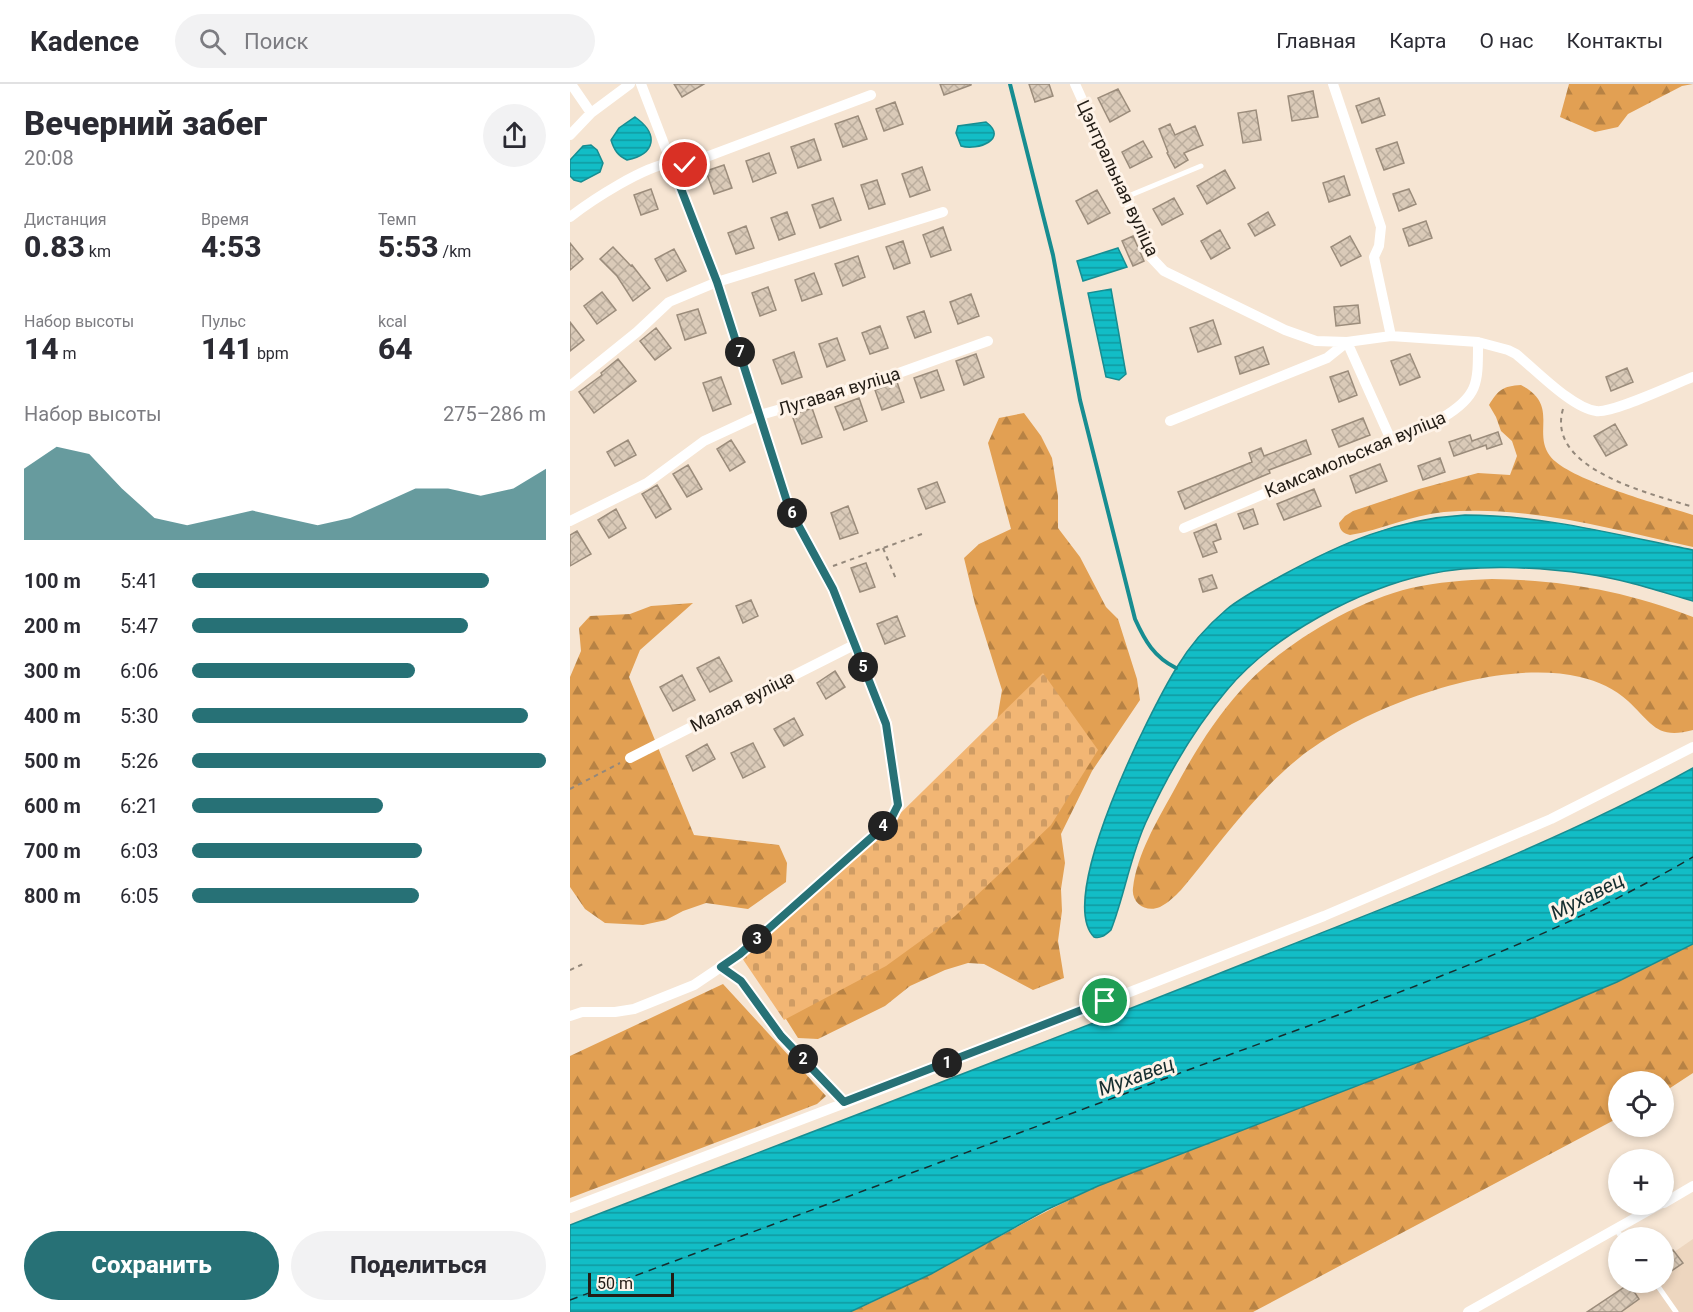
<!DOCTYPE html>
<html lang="ru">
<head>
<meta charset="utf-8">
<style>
  body { margin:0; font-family:Roboto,sans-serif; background:#f2f2f3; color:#2b2b33; height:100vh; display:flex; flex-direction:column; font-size:22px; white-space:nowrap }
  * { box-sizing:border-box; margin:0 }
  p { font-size:20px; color:#7c7c81 }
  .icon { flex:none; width:33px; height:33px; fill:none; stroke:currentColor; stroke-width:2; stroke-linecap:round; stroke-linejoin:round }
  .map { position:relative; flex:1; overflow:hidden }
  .drawer { display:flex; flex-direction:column; background:#fff; width:570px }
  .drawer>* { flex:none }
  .controls { position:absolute; left:1038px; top:987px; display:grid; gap:12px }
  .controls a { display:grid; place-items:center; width:66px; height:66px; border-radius:50%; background:#fff; box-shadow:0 3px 9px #0003; font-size:30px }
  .scale { position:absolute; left:18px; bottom:15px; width:86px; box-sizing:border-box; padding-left:6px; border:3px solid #231d16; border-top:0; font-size:16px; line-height:21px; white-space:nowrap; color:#231d16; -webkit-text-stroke:4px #fef3e8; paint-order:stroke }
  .pin { position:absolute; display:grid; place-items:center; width:51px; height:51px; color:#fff; margin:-26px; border:3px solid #fff; border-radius:50%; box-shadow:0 2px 6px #0007 }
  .km { position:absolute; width:30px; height:30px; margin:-15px; border-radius:50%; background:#222; color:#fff; font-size:16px; line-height:30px; text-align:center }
  .round { display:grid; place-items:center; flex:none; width:63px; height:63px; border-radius:32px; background:#f2f2f3 }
  .overview { display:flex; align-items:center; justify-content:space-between; height:102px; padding:0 24px }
  h1 { font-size:33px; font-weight:800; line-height:45px }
  .figures { display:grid; grid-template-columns:repeat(3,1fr); gap:9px; height:102px; padding:6px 24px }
  .figures div { display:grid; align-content:center }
  .figures b { font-size:30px; font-weight:800 }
  .figures small { font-size:16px; font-weight:400 }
  .figures p { font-size:16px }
  .chart { height:168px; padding:12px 24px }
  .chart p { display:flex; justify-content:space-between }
  .chart svg { width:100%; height:108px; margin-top:6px; fill:#277176; opacity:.7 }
  .primary-button { display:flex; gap:12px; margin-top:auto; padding:12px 24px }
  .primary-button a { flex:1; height:69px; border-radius:36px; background:#277176; color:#fff; font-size:24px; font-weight:800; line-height:69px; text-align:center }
  .primary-button a+a { background:#f2f2f3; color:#2b2b33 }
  ul { padding:0 24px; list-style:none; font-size:20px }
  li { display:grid; grid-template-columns:96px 72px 1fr; align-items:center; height:45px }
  li i { height:15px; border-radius:8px; background:#277176 }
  header { display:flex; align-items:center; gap:36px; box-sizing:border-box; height:84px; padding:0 30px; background:#fff; border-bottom:2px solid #e1e1e2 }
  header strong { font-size:28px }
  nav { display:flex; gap:33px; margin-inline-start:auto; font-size:21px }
  .search { width:420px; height:54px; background:#f2f2f3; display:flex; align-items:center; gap:15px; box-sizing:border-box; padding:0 21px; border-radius:33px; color:#7c7c81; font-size:22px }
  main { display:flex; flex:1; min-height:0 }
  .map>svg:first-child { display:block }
  .built { fill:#edd6bf }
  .forest { fill:url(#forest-firs) }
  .cemetery { fill:url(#cemetery-stones) }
  .water { fill:url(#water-rules); stroke:#178d91; stroke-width:1.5 }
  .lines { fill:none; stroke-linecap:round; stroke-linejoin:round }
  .stream { stroke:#178d91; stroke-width:4 }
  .ferry { stroke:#162e2f; stroke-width:1.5; stroke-dasharray:8 6; stroke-linecap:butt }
  .building { fill:url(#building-cross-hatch); stroke:#9b8c7b; stroke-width:1.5 }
  .path { stroke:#94887b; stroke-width:2; stroke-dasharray:4.5 4.5; stroke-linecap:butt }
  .service { stroke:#fff; stroke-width:5 }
  .minor { stroke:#fff; stroke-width:10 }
  .route-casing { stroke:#fff; stroke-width:12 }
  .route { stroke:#277176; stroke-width:8 }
  .labels { text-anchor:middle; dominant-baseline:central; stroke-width:6; stroke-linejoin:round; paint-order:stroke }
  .street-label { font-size:18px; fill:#231d16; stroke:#fef3e8 }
  .water-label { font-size:20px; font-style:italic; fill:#162e2f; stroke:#fef3e8 }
</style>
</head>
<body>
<header>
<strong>Kadence</strong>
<div class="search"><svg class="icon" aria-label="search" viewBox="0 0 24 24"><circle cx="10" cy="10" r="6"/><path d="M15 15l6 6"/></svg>Поиск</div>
<nav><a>Главная</a><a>Карта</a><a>О нас</a><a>Контакты</a></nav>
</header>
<main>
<section class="drawer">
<div class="overview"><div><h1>Вечерний забег</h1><p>20:08</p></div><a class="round"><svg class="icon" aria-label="share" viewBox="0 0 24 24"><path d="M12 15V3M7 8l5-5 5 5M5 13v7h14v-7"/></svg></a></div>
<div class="figures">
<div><p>Дистанция</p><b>0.83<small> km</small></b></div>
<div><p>Время</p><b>4:53</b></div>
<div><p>Темп</p><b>5:53<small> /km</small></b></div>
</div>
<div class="figures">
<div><p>Набор высоты</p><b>14<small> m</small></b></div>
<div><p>Пульс</p><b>141<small> bpm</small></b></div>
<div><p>kcal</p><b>64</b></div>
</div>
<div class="chart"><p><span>Набор высоты</span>275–286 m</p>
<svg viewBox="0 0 160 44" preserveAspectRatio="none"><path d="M0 44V15L10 6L20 9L30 23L40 35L50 38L60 35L70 32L80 35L90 38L100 35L110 29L120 23L130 23L140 26L150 23L160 15V44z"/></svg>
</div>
<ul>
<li><b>100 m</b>5:41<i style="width:84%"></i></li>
<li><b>200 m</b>5:47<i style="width:78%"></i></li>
<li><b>300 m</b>6:06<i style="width:63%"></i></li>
<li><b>400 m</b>5:30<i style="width:95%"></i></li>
<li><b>500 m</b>5:26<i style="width:100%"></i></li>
<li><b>600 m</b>6:21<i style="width:54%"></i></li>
<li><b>700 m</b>6:03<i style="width:65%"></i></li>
<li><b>800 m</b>6:05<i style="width:64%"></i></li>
</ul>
<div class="primary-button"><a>Сохранить</a><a>Поделиться</a></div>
</section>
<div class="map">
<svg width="1123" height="1228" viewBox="0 0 1123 1228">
  <defs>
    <pattern id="forest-firs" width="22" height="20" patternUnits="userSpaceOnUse" patternTransform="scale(1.5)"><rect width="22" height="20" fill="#e2a053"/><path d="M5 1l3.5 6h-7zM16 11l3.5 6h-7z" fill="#b78244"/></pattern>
    <pattern id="cemetery-stones" width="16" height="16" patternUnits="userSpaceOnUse" patternTransform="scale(1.5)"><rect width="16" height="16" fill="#f2b674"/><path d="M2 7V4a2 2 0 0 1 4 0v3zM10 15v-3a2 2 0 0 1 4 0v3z" fill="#cf9c64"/></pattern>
    <pattern id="water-rules" width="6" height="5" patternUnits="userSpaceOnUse" patternTransform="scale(1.5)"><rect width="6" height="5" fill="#12bdc6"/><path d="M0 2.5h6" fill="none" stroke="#1099a0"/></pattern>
    <pattern id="building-cross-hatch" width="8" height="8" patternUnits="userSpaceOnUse" patternTransform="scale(1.5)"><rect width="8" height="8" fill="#dacab8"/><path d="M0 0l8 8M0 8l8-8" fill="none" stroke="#bbad9d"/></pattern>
  </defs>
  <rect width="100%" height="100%" fill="#f6e5d3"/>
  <path class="built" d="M1123,1155v73h-107l43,-29 35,-1v-23z"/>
  <path class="forest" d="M999,0h124l-11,2 -54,28 -10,13 -23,5 -35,-15z
    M951,301c39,20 11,47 29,71 18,24 112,49 143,59v32c-82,-18 -164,-42 -249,-35 -33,3 -62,18 -94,23 -7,-2 -10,-4 -11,-12l6,-7 8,-5 66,-22 59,-16 32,2 7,-19 -5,-15 -11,-10 -5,-14 -7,-12c9,-15 14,-19 32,-20z
    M454,329l17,23 11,22 6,38v32l22,29 26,50 12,12 19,60 3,21 -48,71 -31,63 4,29 -4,26 1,22 -4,30 6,37 -31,12 -49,-26 -16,-1 -23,7 -35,16 -25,20 -67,33 -20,-1 -50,-79 141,-125 108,-114 5,-30 -27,-86 -11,-46 15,-14 32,-15 -23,-86 11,-25z
    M922,495c72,1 134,12 201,38v113c-37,10 -41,-7 -65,-29 -13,-12 -30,-20 -48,-24 -82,-20 -216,29 -281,81 -46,37 -80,87 -118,132 -6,6 -13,13 -21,17 -14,6 -29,-4 -27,-19 4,-34 24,-67 40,-96 19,-36 41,-72 68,-102 40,-45 112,-88 170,-102 27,-6 54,-8 81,-9z
    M123,519l-53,47 -11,27 65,158 85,10 8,18 -1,19 -38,27 -42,-6 -23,8 -17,9 -23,5 -38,-2 -20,-14 -15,-22v-210l11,-26 -2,-23 11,-12 40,-2 21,-8z
    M1123,860v129l-29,19v-10h-46v36l-365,194h-403c86,-37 164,-87 248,-126l437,-169 82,-35z
    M153,900l103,112 -9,8 -247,94v-142z"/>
  <path class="cemetery" d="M473,589l55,77 -47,75 -96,91 -69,50 -102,54 -42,-62 122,-109z"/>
  <path class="water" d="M65,33c24,17 21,37 -8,43 -9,-4 -13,-10 -16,-20l8,-12z
    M416,38c23,17 -8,29 -25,24l-5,-13 2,-7z
    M21,61l6,5 6,13 -3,9 -19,10 -7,-2 -4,-4v-16l13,-14z
    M548,164l9,19 -44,14 -6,-20z
    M541,205l15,85 -7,6 -13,-3 -18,-84z
    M895,431c78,0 152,20 228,35v51c-35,-10 -70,-22 -106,-27 -49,-7 -110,-10 -158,0 -70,15 -156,61 -202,116 -33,39 -60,86 -81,132 -16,35 -21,72 -35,108 -6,5 -10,9 -17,7 -39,-39 57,-228 83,-270 13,-22 30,-41 50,-58 16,-13 36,-23 54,-33 60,-33 116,-57 184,-61z
    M1123,684v176l-76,38 -82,35 -437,169 -52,24 -115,64 -81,38h-280v-87c231,-89 463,-177 693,-269 145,-58 293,-112 430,-188z"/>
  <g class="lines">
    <path class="stream" d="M440,0l43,171 27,145 55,219c10,22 19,38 41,49"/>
    <path class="ferry" d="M0,1216c212,-79 425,-158 637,-237 165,-61 334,-117 486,-206"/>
  </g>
  <path class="building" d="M104,0h30l-22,13z
    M370,0h31v1l-27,10z
    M459,0h20l4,12 -18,6z
    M548,5l12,22 -20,11 -12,-24z
    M743,7l5,26 -26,4 -4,-25z
    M809,14l6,17 -23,8 -6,-17z
    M325,18l8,22 -19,7 -8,-22z
    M686,26l5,30 -18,3 -5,-30z
    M288,32l9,23 -24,8 -8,-23z
    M600,40l5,11 20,-9 8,19 -19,8 4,7 -13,8 -8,-15 1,-1 -9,-23z
    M244,55l7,21 -23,8 -7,-21z
    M573,57l9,16 -22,11 -8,-16z
    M827,58l7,21 -20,7 -8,-21z
    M199,69l7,20 -23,9 -7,-21z
    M154,81l8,23 -18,6 -8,-23z
    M352,83l8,23 -20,7 -8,-23z
    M655,86l10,18 -28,16 -10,-18z
    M774,92l6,19 -21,7 -6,-19z
    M307,96l8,24 -16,5 -8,-24z
    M81,105l7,20 -17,6 -7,-20z
    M839,105l7,15 -17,7 -6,-17z
    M527,106l13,23 -22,11 -12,-23z
    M263,114l8,22 -21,8 -8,-23z
    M604,114l9,16 -21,11 -9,-16z
    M217,128l8,22 -16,6 -8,-22z
    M698,128l7,13 -20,11 -7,-12z
    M856,137l6,17 -23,8 -6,-17z
    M176,142l8,22 -18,6 -8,-21z
    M373,143l8,23 -20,7 -8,-22z
    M650,146l10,18 -19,11 -10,-18z
    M563,152l11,25 -11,5 -11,-25z
    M780,152l11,20 -20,10 -10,-19z
    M333,157l7,22 -16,6 -8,-22z
    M0,159l13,16 -13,11z
    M43,163l18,19 1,-1 18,23 -17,13 -16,-25 -17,-17z
    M104,165l12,22 -19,10 -12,-22z
    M288,172l7,21 -22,9 -8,-22z
    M244,189l8,21 -20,7 -7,-21z
    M198,203l8,23 -16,6 -8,-23z
    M32,208l14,18 -19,14 -13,-18z
    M401,210l8,22 -21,8 -8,-22z
    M788,221l2,18 -24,3 -2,-19z
    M128,225l8,24 -21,7 -8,-25z
    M354,227l7,21 -16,6 -8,-21z
    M643,236l8,24 -23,8 -8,-24z
    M0,238l14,18 -14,11z
    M310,242l8,22 -18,6 -8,-21z
    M86,244l15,20 -16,12 -15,-19z
    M267,254l8,22 -18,7 -8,-23z
    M693,263l6,17 -29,10 -5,-17z
    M224,268l8,25 -20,7 -9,-24z
    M406,270l8,23 -20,8 -8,-24z
    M840,270l10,23 -20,8 -9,-24z
    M48,275l18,22 -42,32 -15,-21 23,-17 -1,-2z
    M1057,284l6,14 -22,9 -5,-14z
    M367,286l7,20 -23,8 -7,-20z
    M778,287l9,24 -18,7 -9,-25z
    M151,293l10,27 -18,7 -10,-28z
    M327,298l7,20 -22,8 -7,-20z
    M289,314l8,23 -23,9 -9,-23z
    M242,324l10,29 -20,7 -10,-29z
    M793,334l7,17 -31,12 -7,-17z
    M1045,340l12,21 -21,11 -12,-20z
    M928,348l4,12 -15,5 -1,-4 -32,11 -5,-14 21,-7 2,6z
    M58,356l8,15 -21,11 -8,-14z
    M161,356l14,22 -15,9 -13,-22z
    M736,356l5,14 -42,16 1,3 -85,36 -7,-17 74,-30 -3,-9 12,-5 3,8z
    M870,374l5,14 -22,8 -5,-14z
    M810,380l7,17 -31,12 -6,-17z
    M118,381l14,24 -15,8 -14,-23z
    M367,398l8,20 -19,7 -8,-20z
    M87,401l14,24 -15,9 -14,-24z
    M744,405l7,17 -37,14 -7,-16z
    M278,422l10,27 -18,6 -9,-26z
    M46,425l10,19 -17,10 -11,-18z
    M683,425l5,15 -14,5 -6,-15z
    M646,440l5,15 -8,3 4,10 -14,5 -9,-24z
    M7,447l14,23 -21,12v-31z
    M296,479l9,24 -15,5 -9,-24z
    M642,491l5,13 -14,4 -4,-13z
    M181,516l7,16 -15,7 -7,-17z
    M327,532l8,20 -20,8 -8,-20z
    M149,573l13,24 -22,11 -13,-24z
    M265,587l10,16 -19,12 -9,-16z
    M112,591l13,25 -22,11 -13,-24z
    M224,634l9,17 -19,11 -10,-17z
    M183,659l12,24 -22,11 -12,-25z
    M137,660l8,15 -22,12 -7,-15z
    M1103,1166l10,13 -19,13v-19z
    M1059,1200l10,15 -18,13h-34z"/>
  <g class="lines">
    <path class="path" d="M993,325c-18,61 90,85 130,98
      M313,464l13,31
      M263,482l89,-32
      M0,705l50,-26
      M0,886l13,-6"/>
    <path class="service" d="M556,113l75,-31
      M1046,1145l6,9
      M1085,1198l21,30"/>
    <path class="minor" d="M1,0l20,29
      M505,0l51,113 23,58 15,16 121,59 31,11 31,1 44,-6 87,6 30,8 8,4c20,16 56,54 80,57 16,3 78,-27 97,-34
      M763,0l48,143 -2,19 -5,11 17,79
      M0,51l21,-22 39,-29
      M0,133c22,-17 74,-51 101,-54 4,0 10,2 14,2l186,-70
      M0,302l67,-54 32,-30 48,-20 226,-70
      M600,337l157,-63 20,-16 44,98
      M0,437l77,-38 57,-42 56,-26 111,-32 117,-42
      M614,444l258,-110c37,-22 36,-35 36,-76
      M60,674l224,-113
      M151,883l20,14 40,55 63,66
      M0,932l12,-4h33l19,-3 60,-24 46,-31 149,-133 9,-16 -11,-81 -54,-135 -44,-81 -72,-226 -76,-198
      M1094,1119l29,-17
      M0,1124l317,-121 437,-171 227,-97 142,-72
      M898,1228l192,-108"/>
  </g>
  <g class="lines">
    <g class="route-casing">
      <path id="route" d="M115,81l-14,-2 46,119 72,226 44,81 53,135 12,81 -8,16 -150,133 -19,13 20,14 40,55 63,66 261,-101"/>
    </g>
    <use href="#route" class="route"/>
  </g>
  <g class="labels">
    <g class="street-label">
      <text transform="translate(548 94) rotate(65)">Цэнтральная вуліца</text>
      <text transform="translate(269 307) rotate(-17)">Лугавая вуліца</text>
      <text transform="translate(785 370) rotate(-23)">Камсамольская вуліца</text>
      <text transform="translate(172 617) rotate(-27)">Малая вуліца</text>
    </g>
    <g class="water-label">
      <text transform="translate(1017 812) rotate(-27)">Мухавец</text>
      <text transform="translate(566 992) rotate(-20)">Мухавец</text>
    </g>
  </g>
</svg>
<div class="controls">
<a><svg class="icon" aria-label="locate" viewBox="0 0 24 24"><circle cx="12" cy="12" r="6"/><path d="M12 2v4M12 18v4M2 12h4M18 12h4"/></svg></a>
<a>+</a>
<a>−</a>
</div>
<div class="scale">50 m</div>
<div class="pin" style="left:535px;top:917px;background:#1e9e55"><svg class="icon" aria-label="arrive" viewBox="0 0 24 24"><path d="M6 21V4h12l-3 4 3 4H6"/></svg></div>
<div class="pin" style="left:115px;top:81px;background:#d93025"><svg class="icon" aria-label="check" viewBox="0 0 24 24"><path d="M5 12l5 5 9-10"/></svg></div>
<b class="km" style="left:377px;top:979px">1</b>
<b class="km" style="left:233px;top:975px">2</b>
<b class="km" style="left:187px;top:855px">3</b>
<b class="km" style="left:313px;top:742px">4</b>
<b class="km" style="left:293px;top:583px">5</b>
<b class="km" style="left:222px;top:429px">6</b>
<b class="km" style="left:170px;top:268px">7</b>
</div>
</main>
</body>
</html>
